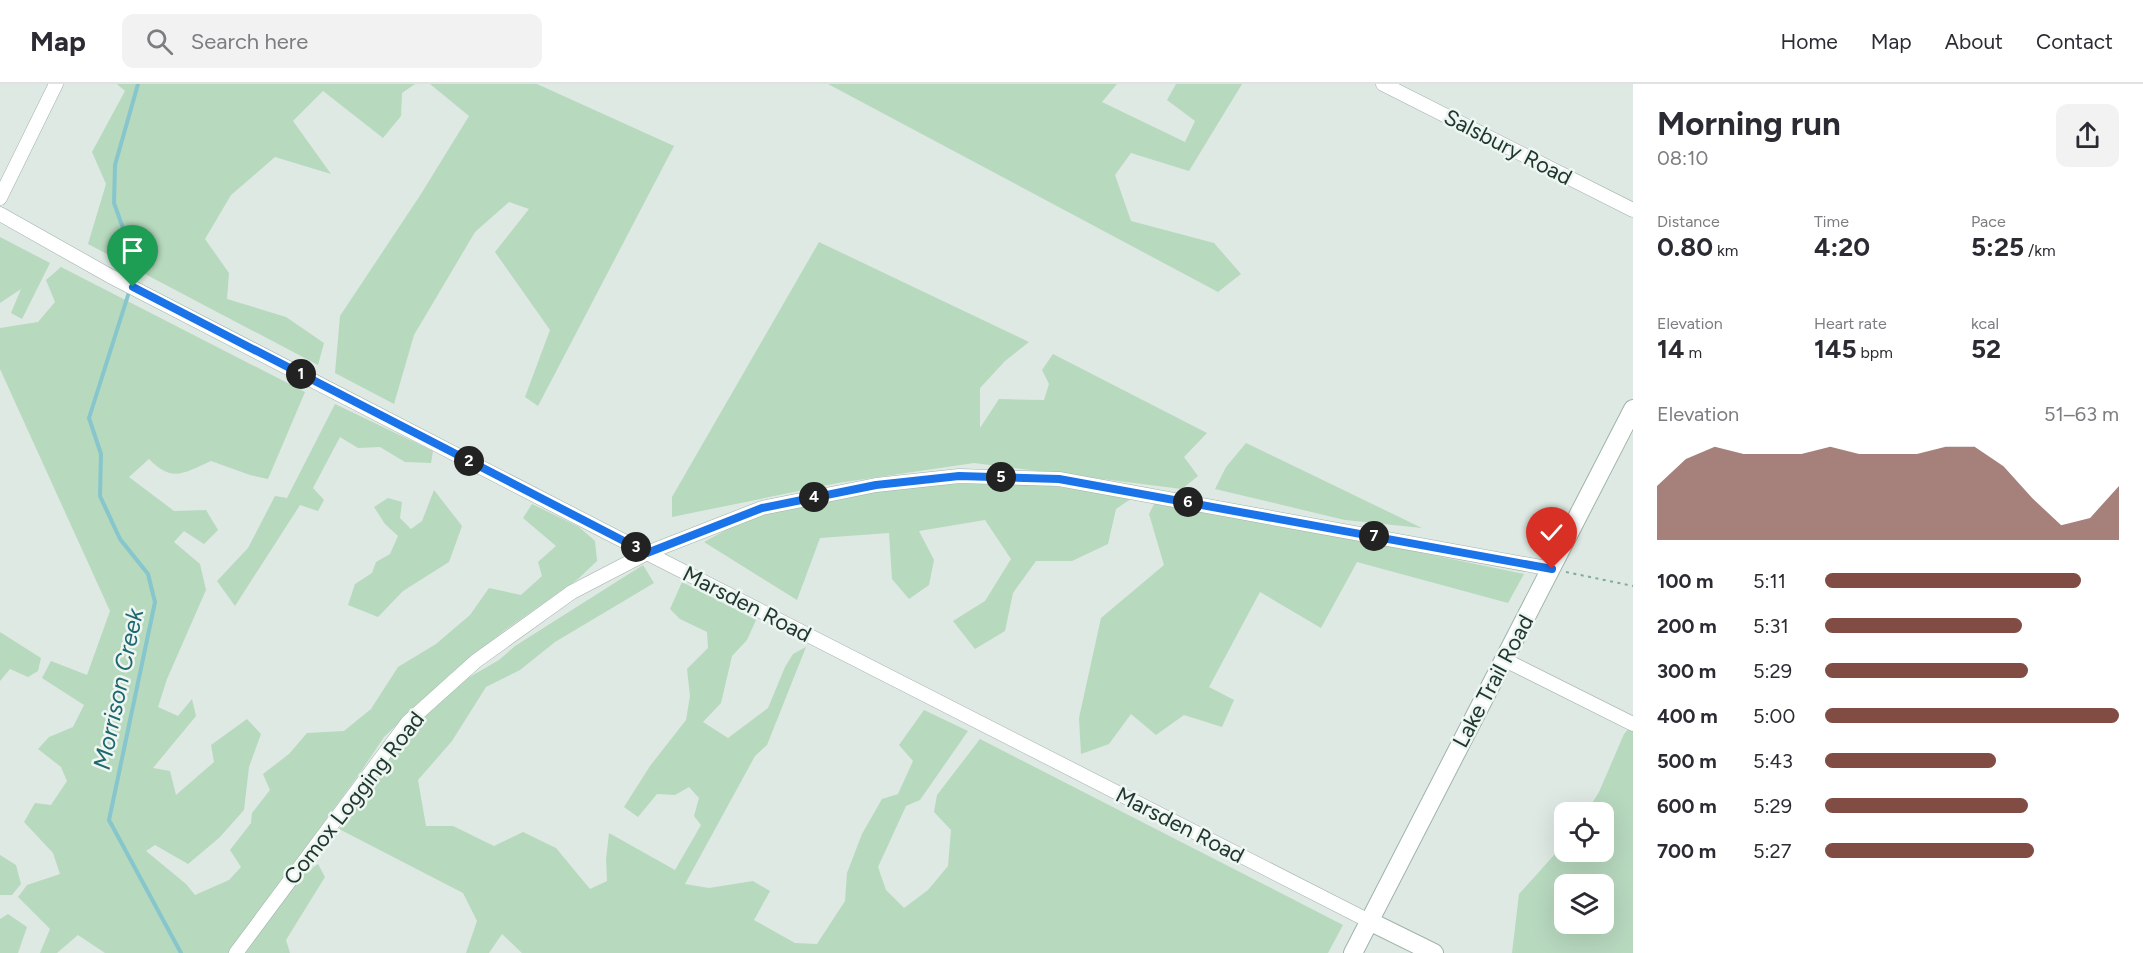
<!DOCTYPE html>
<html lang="en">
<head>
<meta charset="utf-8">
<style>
  body { margin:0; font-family:Figtree,sans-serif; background:#f2f2f3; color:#2b2b33; height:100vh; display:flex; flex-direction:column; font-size:22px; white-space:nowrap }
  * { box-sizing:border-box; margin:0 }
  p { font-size:20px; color:#7c7c81 }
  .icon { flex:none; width:33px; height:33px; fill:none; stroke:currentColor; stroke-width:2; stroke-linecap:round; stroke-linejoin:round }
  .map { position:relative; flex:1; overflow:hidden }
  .details { display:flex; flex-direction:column; background:#fff; width:510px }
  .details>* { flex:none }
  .buttons { position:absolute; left:1554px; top:718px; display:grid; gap:12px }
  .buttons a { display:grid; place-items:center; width:60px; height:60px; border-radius:12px; background:#fff; box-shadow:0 6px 24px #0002; font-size:30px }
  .pin { position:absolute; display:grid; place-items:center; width:51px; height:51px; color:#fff; margin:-62px -26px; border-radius:50% 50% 50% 0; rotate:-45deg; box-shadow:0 0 6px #0007 }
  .pin .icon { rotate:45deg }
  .km { position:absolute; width:30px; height:30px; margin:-15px; border-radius:50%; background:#222; color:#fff; font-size:16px; line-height:30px; text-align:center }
  .round { display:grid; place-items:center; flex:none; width:63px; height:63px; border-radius:12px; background:#f2f2f3 }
  .summary { display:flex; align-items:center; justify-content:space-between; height:102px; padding:0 24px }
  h1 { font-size:33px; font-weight:700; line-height:45px }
  .figures { display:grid; grid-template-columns:repeat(3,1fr); gap:9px; height:102px; padding:6px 24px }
  .figures div { display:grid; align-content:center }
  .figures b { font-size:26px; font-weight:700 }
  .figures small { font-size:16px; font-weight:400 }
  .figures p { font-size:16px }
  .chart { height:168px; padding:12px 24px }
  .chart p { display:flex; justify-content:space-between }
  .chart svg { width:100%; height:108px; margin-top:6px; fill:#814c44; opacity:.7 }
  ul { padding:0 24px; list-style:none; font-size:20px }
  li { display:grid; grid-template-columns:96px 72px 1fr; align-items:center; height:45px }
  li i { height:15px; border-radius:8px; background:#814c44 }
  header { display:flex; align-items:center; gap:36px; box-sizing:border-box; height:84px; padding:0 30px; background:#fff; border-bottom:2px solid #e1e1e2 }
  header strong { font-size:28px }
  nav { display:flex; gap:33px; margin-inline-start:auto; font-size:21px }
  .search { width:420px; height:54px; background:#f2f2f3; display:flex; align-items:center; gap:15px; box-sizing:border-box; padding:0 21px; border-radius:12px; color:#7c7c81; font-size:22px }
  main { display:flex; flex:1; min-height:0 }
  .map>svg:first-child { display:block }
  .green { fill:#b7d9be; fill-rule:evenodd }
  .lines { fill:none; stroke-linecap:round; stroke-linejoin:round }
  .stream { stroke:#87c6cc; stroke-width:4 }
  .street-casing { stroke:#a1b0aa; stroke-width:15 }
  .secondary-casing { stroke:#9eb4aa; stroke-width:20 }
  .path { stroke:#7fab9a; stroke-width:2; stroke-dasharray:3 4.5; stroke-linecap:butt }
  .street { stroke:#fff; stroke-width:14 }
  .secondary { stroke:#fff; stroke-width:18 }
  .route-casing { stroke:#fff; stroke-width:12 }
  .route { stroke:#1a73e8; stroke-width:8 }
  .labels { text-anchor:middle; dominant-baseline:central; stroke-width:5; stroke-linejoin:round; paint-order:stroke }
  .street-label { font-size:22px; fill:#203730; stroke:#eef6f1 }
  .water-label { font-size:24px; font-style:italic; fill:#1e6770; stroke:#eef6f1 }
</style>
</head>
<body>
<header>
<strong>Map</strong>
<div class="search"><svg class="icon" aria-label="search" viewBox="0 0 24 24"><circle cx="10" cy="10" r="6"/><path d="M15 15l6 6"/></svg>Search here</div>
<nav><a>Home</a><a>Map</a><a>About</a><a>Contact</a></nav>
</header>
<main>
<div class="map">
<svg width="1633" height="869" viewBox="0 0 1633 869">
  <rect width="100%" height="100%" fill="#dee9e3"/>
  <path class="green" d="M117,0h298l-13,9 -1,23 -18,22 -60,-47 -30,30 38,53 -56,-17 -44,38 -26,44 24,34 -2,26 59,18 38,26 -6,22 -230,-121 18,-60 -14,-32 33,-61z
    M430,0h107l137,62 -136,260 -13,-9 25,-67 -55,-78 34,-43 -20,-7 -34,30 -61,103 -20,69 -59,-31 5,-57 81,-122 48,-78z
    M828,0h289l-15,18 83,40 10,-21 -28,-21 9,-16h66l-53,87 -58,-18 -16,22 16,46 83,22 27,31 -23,18z
    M0,153l50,26 -28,56 -11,-6 10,-24 -21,14z
    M819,158l210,100 -24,19 -25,27v40l19,-29 45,1 5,-16 -7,-14 11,-16 154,79 -23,24 14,19 -16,13 -208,-26 -136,20 -166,34v-20z
    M61,183l244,125 -37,87 -18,-4 -39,-14c-27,12 -39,22 -62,-2l-20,18 45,34 32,-1 12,20 -14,14 -20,-13 -10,11 26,22 6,26 -39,89 -9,28 20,9 14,-17 4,17 -43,52 17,3 6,24 38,-33 -3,-17 36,-26 14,15 -12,33 -5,43 -25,28 -31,26 -33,-19 -9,6 40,33 9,11 34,-15 12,-13 -11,-17 21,-27 1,-10 18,-23 -7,-16 26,-20 18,-21 37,-2 27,-22 27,-42 38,-23 34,-29 19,-27 32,7 21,-19 -4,-14 18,-16 -33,-28 9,-14 47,23 16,14 2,20 -19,18 -73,51 -56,45 -65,62 -24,36 -132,180h-123l-27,-18 -21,18h-17l10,-24 -32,-32 9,-12 33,-11 -7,-21 -29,-31 11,-19 16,2 16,-24 -6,-14 -23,-18 11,-12 24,-10 11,-22 -42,-27 9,-17 36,14 23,-64 -110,-242v-41l38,-6 17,-20 -9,-22z
    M335,320l98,47 -2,12 -26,-1 -25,-15 -22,1 -18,-11 -27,51 11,12 -6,11 -18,-6 -65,101 -18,-25 31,-33 27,-52 12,2z
    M1246,359l176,85 -77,-8 -130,-31 11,-22z
    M975,393l160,19 -19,13 -8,35 -36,17h-36l-23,32 -8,38 -30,18 -22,-28 32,-20 26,-42 -26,-39 -66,11 15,29 -5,25 -20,14 -17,-20 -3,-46 -69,5 -23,62 -93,-58 44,-24 100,-22z
    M434,406l28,36 -13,36 -46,29 -25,26 -30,-12 7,-21 17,-11 4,-11 14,-8 8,-18 -13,-12 -11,-17 14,-9 14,4 -2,16 11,11 11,-8z
    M1157,414l367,76 -16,29 -151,-41 -36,66 -61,-36 -51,95 25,13 -12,27 -38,-12 -28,20 -25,-21 -22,30 -28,10 -2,-36 22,-100 63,-53 -15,-51z
    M643,481l11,18 -99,59 -35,28 -34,17 -34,54 -34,39 8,46h27l41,20 29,-14 33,16 34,41 17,-8 -1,-22 3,-26 66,37 26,-45 -7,-9 5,-18 -10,-11 -14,8 -18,-1 -19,23 -14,-10 26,-41 36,-46 4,-24 -3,-27 21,-21 -1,-16 -27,-13 -10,-10 12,-27 74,38 -9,20 -15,16 -11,47 -18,19 25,16 40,-30 17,-41 8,-13 13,-7 -39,98 -12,11 -70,128 24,4 44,-7 17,10 -16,29 41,23 22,1 28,-43 2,-28 15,-39 20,-35 16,-5 15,-33 -14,-16 25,-35 44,21 -48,69 -14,6 -28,61 8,23 18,18 24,-18 20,-24 3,-36 -17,-18 3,-17 43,-56 363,186 -15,28h-806l-20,-19 -13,19h-23l11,-32 -14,-28 -124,-64 71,-99 58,-52 31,-18 16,-14z
    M0,548l41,26 -3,13 -10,6 -18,-8 -10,12z
    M1633,640v229h-121l7,-59 45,-50v8h40v-39h-18l13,-21 25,-58zM1564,801h40v39h-40z
    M0,771l16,10 5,19 -9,11h-12z
    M318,780l7,13 -39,63 4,13h-45l56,-77z
    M8,830l19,13 -9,26h-18v-34z"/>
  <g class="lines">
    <path class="stream" d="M138,0l-23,81 -1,38 23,64 -48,151 12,36 -1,42 20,43 28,35 7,28 -46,218 72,133"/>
    <g class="street-casing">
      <path id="street" d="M1383,0l250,126
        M0,114l56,-114
        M0,130l110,62 537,277 722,368
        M1503,575l130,65
        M236,869l172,-231 68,-61 96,-69 75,-39 115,-45 114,-23 83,-9 100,3 493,90"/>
    </g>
    <g class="secondary-casing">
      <path id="secondary" d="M1369,837l65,32
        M1353,869l280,-544"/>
    </g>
    <path class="path" d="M1566,488l67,14"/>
    <use href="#street" class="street"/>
    <use href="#secondary" class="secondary"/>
  </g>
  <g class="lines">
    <g class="route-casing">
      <path id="route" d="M133,203l514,266 115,-45 114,-23 83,-9 100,3 493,90"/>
    </g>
    <use href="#route" class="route"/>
  </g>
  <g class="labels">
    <g class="street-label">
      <text transform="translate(1508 63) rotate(27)">Salsbury Road</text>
      <text transform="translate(747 520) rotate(27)">Marsden Road</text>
      <text transform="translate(1493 597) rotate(-62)">Lake Trail Road</text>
      <text transform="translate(354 714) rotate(-52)">Comox Logging Road</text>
      <text transform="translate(1180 741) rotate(27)">Marsden Road</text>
    </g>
    <g class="water-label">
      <text transform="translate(118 605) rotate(-78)">Morrison Creek</text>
    </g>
  </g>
</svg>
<div class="buttons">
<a><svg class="icon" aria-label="locate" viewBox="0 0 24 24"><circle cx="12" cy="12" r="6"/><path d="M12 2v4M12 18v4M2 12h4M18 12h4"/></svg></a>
<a><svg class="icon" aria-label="layers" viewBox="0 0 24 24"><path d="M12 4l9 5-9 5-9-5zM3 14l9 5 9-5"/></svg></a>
</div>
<div class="pin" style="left:133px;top:203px;background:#1e9e55"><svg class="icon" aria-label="arrive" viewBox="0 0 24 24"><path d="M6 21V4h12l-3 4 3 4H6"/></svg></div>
<div class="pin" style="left:1552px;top:485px;background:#d93025"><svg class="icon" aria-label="check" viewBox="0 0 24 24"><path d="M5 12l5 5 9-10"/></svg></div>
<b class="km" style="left:301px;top:290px">1</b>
<b class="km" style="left:469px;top:377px">2</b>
<b class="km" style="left:636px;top:463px">3</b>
<b class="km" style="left:814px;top:413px">4</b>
<b class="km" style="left:1001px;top:393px">5</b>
<b class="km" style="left:1188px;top:418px">6</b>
<b class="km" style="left:1374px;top:452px">7</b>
</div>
<section class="details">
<div class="summary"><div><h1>Morning run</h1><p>08:10</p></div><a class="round"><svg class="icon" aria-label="share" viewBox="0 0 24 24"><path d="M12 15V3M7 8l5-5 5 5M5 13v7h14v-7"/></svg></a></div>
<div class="figures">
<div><p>Distance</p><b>0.80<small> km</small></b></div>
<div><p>Time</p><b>4:20</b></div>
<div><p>Pace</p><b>5:25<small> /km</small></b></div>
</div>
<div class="figures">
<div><p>Elevation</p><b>14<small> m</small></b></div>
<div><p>Heart rate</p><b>145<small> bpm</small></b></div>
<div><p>kcal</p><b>52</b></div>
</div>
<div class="chart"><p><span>Elevation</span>51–63 m</p>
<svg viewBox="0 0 160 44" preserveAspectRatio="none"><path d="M0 44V22L10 11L20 6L30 9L40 9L50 9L60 6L70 9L80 9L90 9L100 6L110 6L120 14L130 27L140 38L150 35L160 22V44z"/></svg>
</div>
<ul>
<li><b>100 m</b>5:11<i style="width:87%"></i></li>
<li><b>200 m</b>5:31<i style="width:67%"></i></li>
<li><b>300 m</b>5:29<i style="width:69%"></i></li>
<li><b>400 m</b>5:00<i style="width:100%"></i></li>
<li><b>500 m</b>5:43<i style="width:58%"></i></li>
<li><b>600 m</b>5:29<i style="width:69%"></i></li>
<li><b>700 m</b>5:27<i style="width:71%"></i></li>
</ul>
</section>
</main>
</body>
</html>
